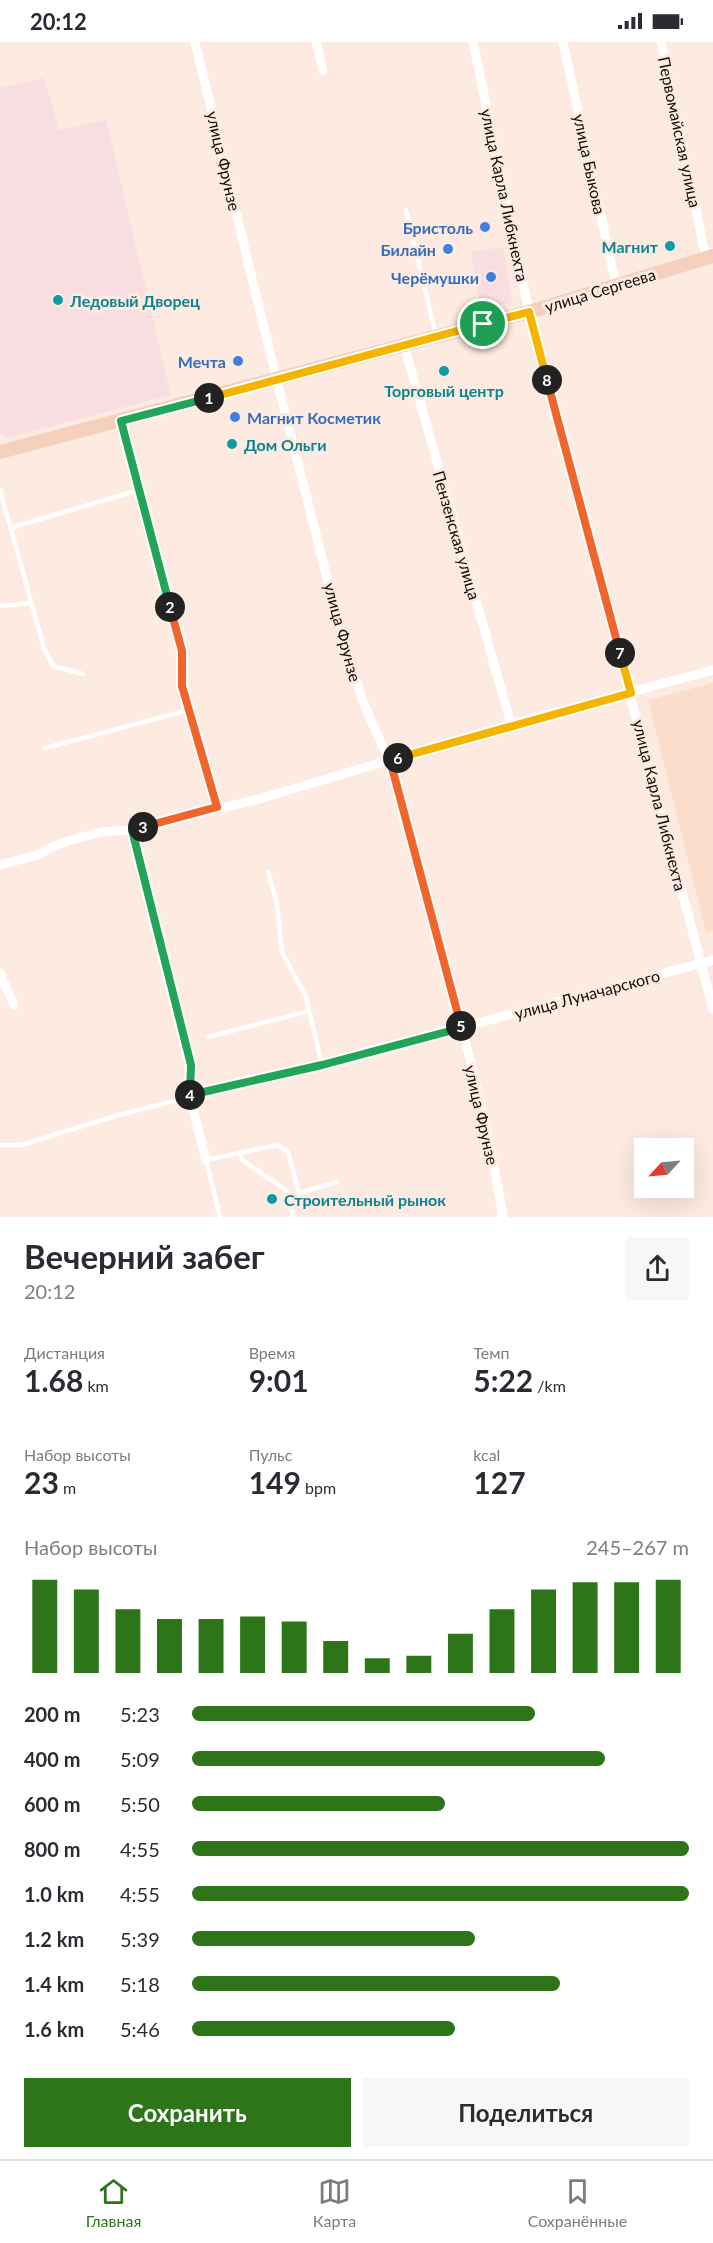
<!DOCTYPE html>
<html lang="ru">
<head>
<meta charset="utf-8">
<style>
  body { margin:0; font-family:Lato,sans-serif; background:#f7f7f7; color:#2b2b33; height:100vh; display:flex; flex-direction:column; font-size:22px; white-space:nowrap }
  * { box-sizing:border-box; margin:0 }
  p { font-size:20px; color:#7c7c81 }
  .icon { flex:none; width:33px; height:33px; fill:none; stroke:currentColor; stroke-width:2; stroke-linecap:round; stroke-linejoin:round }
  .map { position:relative; height:1175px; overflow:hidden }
  .panel { display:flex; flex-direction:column; background:#fff; flex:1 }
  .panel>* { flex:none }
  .needle { width:39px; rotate:244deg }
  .controls { position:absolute; left:634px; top:1096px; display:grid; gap:12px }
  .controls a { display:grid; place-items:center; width:60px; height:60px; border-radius:0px; background:#fff; box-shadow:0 6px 24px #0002; font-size:30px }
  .pin { position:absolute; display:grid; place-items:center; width:51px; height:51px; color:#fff; margin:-26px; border:3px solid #fff; border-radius:50%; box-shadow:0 2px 6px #0007 }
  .km { position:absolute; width:30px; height:30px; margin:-15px; border-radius:50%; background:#222; color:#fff; font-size:16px; line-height:30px; text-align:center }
  .round { display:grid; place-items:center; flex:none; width:63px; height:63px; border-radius:0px; background:#f7f7f7 }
  .headline { display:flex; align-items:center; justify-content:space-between; height:102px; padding:0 24px }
  h1 { font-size:33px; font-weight:700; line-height:45px }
  .stats { display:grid; grid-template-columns:repeat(3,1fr); gap:9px; height:102px; padding:6px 24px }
  .stats div { display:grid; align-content:center }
  .stats b { font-size:30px; font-weight:700 }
  .stats small { font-size:16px; font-weight:400 }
  .stats p { font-size:16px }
  .chart { height:168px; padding:12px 24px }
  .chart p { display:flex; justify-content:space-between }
  .chart svg { width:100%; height:108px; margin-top:6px; stroke:#2d7518; stroke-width:6 }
  .primary-button { display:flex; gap:12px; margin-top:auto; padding:12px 24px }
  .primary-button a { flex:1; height:69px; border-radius:0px; background:#2d7518; color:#fff; font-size:24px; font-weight:700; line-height:69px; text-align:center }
  .primary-button a+a { background:#f7f7f7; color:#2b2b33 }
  ul { padding:0 24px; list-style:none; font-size:20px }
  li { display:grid; grid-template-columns:96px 72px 1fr; align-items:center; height:45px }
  li i { height:15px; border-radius:8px; background:#2d7518 }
  .status { display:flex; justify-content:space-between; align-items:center; height:42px; padding:0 30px; background:#fff; direction:ltr }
  .status svg { height:16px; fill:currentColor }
  .tabs { display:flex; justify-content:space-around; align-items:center; height:84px; border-top:2px solid #e1e1e2; background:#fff; font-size:16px; color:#7c7c81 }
  .tabs a { display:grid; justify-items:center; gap:3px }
  .tabs .selected { color:#2d7518 }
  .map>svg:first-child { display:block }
  .commercial { fill:#f8dde1 }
  .built { fill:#fbddcc }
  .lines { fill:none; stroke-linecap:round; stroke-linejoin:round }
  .lane { stroke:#fff; stroke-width:4.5 }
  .street { stroke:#fff; stroke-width:9 }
  .secondary { stroke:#f5d0bc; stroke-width:14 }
  .split-1-casing { stroke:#fff; stroke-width:12 }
  .split-2-casing { stroke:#fff; stroke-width:12 }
  .split-3-casing { stroke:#fff; stroke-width:12 }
  .split-4-casing { stroke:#fff; stroke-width:12 }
  .split-5-casing { stroke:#fff; stroke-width:12 }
  .split-6-casing { stroke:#fff; stroke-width:12 }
  .split-7-casing { stroke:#fff; stroke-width:12 }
  .split-8-casing { stroke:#fff; stroke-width:12 }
  .split-9-casing { stroke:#fff; stroke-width:12 }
  .split-1 { stroke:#f5b400; stroke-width:8 }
  .split-2 { stroke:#22a559; stroke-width:8 }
  .split-3 { stroke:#f0652b; stroke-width:8 }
  .split-4 { stroke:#22a559; stroke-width:8 }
  .split-5 { stroke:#22a559; stroke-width:8 }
  .split-6 { stroke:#f0652b; stroke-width:8 }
  .split-7 { stroke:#f5b400; stroke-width:8 }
  .split-8 { stroke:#f0652b; stroke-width:8 }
  .split-9 { stroke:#f5b400; stroke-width:8 }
  .shop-dot { fill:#3f7fe0; stroke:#fdebe1; stroke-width:2 }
  .culture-dot { fill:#0f9aa8; stroke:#fdebe1; stroke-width:2 }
  .labels { text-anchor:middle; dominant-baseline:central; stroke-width:6; stroke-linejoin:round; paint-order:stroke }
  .street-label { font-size:16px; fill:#110a06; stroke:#fdebe1 }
  .shop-label { font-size:16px; font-weight:bold; fill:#366cbe; stroke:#fdebe1; text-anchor:end }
  .culture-label { font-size:16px; font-weight:bold; fill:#0d838f; stroke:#fdebe1; text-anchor:start }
</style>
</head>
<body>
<div class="status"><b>20:12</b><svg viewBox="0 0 49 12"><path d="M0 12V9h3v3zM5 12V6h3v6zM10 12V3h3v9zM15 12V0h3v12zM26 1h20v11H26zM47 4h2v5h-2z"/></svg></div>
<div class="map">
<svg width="713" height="1175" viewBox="0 0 713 1175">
  <rect width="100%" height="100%" fill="#fdebe1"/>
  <path class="commercial" d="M44,36l15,52 47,-10 65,275 -165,43 -6,-5v-345z
    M503,205l9,56 -32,5 -9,-56z"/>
  <path class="built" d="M713,641v248l-7,2 -58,-233z"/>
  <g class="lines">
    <path class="lane" d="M406,168l30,125
      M121,379l61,230v34l35,122
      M0,448l44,158 9,18 30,8
      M10,486l129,-38
      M0,564l31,-3
      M45,706l144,-38
      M268,830l9,32 5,48 24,45 16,68
      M208,995l101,-26
      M0,1103h22l96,-30 72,-18
      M240,1111l2,7 44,30 7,27
      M220,1175l-14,-57 71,-15 11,7 11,41 38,-11"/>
    <path class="street" d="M195,0c38,156 74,312 115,468 22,84 38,173 80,250 40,151 87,303 113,457
      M316,0l7,29
      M473,0l56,270 184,697
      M563,0l53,243
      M661,0l45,216
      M404,303l107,379
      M132,788l59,235 -1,32 16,63
      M0,823l37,-10 24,-12 40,-11 31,-2 127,-31 252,-75 202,-54
      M0,931l14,32
      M190,1055l132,-32 391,-105"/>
    <path class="secondary" d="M0,410l529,-140 184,-56"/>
  </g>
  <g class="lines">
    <g class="split-1-casing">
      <path id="split-1" d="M209,356l274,-74"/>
    </g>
    <g class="split-2-casing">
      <path id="split-2" d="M170,565l-49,-186 88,-23"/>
    </g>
    <g class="split-3-casing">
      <path id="split-3" d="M143,785l74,-20 -35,-121v-35l-12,-44"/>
    </g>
    <g class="split-4-casing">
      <path id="split-4" d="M143,785l-11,3 59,235 -1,30"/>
    </g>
    <g class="split-5-casing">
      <path id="split-5" d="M190,1053l132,-30 139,-37v-2"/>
    </g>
    <g class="split-6-casing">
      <path id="split-6" d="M398,716l-8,2 71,266"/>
    </g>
    <g class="split-7-casing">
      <path id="split-7" d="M398,716l233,-65 -11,-40"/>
    </g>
    <g class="split-8-casing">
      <path id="split-8" d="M547,338l73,273"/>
    </g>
    <g class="split-9-casing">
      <path id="split-9" d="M483,282l46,-12 18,68"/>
    </g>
    <use href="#split-1" class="split-1"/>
    <use href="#split-2" class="split-2"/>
    <use href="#split-3" class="split-3"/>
    <use href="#split-4" class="split-4"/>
    <use href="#split-5" class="split-5"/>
    <use href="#split-6" class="split-6"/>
    <use href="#split-7" class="split-7"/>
    <use href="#split-8" class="split-8"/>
    <use href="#split-9" class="split-9"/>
  </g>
  <g class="shop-dot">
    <circle cx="485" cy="185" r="6"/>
    <circle cx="448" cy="207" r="6"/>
    <circle cx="491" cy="235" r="6"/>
    <circle cx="238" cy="319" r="6"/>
    <circle cx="235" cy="375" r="6"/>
  </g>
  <g class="culture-dot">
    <circle cx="670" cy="204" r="6"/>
    <circle cx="58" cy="258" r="6"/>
    <circle cx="444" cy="329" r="6"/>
    <circle cx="232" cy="402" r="6"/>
    <circle cx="272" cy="1157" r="6"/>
  </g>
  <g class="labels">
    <g class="street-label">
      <text transform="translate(680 90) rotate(78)">Первомайская улица</text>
      <text transform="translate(224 119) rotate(77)">улица Фрунзе</text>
      <text transform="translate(590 122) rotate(78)">улица Быкова</text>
      <text transform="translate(505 153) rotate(78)">улица Карла Либкнехта</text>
      <text transform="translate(600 248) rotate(-17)">улица Сергеева</text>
      <text transform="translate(457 493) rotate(74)">Пензенская улица</text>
      <text transform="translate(343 590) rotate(75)">улица Фрунзе</text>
      <text transform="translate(660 763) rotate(76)">улица Карла Либкнехта</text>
      <text transform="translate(587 952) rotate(-15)">улица Луначарского</text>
      <text transform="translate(482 1073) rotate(77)">улица Фрунзе</text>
    </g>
    <g class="shop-label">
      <text x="473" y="185">Бристоль</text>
      <text x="436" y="207">Билайн</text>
      <text x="479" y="235">Черёмушки</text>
      <text x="226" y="319">Мечта</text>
      <text x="247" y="375" text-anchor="start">Магнит Косметик</text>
    </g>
    <g class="culture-label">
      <text x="658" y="204" text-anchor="end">Магнит</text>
      <text x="70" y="258">Ледовый Дворец</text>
      <text x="444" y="348" text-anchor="middle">Торговый центр</text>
      <text x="244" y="402">Дом Ольги</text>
      <text x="284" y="1157">Строительный рынок</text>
    </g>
  </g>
</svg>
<div class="controls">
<a><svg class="needle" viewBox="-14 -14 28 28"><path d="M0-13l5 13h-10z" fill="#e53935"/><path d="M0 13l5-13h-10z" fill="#7c7c81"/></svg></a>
</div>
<div class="pin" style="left:483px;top:282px;background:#1e9e55"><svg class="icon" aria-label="arrive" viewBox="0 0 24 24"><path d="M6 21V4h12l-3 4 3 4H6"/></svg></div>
<b class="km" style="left:209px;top:356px">1</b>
<b class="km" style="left:170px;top:565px">2</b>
<b class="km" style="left:143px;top:785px">3</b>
<b class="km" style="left:190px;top:1053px">4</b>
<b class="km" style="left:461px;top:984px">5</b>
<b class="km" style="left:398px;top:716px">6</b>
<b class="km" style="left:620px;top:611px">7</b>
<b class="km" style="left:547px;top:338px">8</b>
</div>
<section class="panel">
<div class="headline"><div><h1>Вечерний забег</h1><p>20:12</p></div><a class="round"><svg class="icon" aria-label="share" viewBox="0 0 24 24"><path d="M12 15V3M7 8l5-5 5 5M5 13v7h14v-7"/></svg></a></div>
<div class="stats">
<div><p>Дистанция</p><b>1.68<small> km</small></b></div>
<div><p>Время</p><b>9:01</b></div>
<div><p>Темп</p><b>5:22<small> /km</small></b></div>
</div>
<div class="stats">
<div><p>Набор высоты</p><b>23<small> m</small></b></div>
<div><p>Пульс</p><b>149<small> bpm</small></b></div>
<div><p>kcal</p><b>127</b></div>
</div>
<div class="chart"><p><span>Набор высоты</span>245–267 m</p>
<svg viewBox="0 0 160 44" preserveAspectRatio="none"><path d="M5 44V6M15 44V10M25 44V18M35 44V22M45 44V22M55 44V21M65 44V23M75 44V31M85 44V38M95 44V37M105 44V28M115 44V18M125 44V10M135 44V7M145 44V7M155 44V6"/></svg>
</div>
<ul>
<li><b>200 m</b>5:23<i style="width:69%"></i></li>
<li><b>400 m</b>5:09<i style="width:83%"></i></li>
<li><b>600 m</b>5:50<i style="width:51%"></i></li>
<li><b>800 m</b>4:55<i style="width:100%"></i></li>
<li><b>1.0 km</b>4:55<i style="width:100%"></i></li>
<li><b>1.2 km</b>5:39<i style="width:57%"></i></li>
<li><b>1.4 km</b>5:18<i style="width:74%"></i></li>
<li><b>1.6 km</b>5:46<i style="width:53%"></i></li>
</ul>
<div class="primary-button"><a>Сохранить</a><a>Поделиться</a></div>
</section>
<nav class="tabs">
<a class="selected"><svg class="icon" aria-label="home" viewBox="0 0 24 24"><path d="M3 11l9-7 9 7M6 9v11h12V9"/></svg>Главная</a>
<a><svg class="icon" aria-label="map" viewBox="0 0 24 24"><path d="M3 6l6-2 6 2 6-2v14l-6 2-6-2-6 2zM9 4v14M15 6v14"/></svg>Карта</a>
<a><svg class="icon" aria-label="saved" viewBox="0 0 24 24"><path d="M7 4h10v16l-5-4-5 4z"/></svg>Сохранённые</a>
</nav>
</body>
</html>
